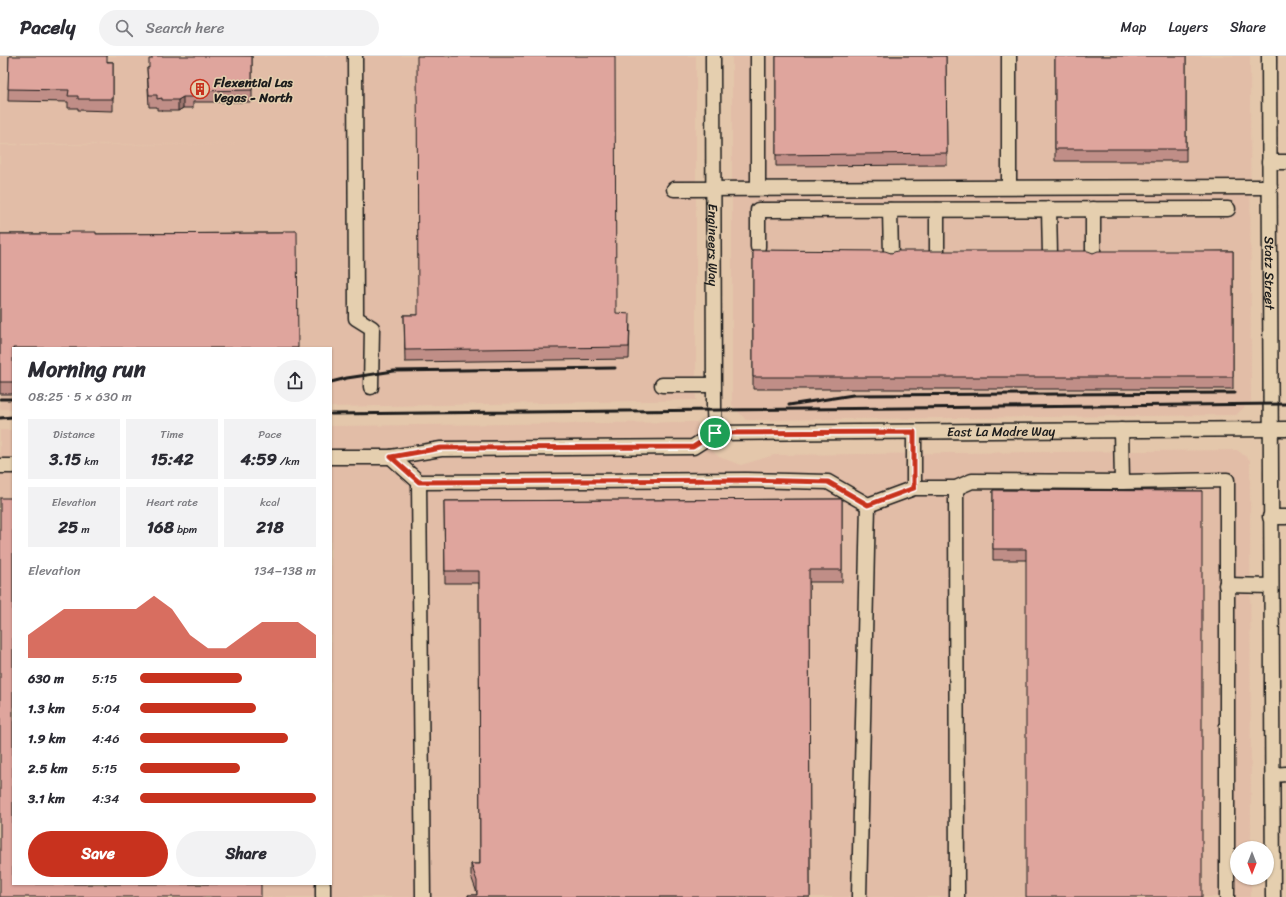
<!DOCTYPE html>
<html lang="en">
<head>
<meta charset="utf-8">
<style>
  body { margin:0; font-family:Sriracha,sans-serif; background:#f2f2f3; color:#2b2b33; height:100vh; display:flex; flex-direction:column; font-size:15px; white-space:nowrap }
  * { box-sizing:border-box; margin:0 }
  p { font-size:13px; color:#7c7c81 }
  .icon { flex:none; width:22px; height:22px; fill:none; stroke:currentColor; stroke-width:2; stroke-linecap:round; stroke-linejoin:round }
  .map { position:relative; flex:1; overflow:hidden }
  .drawer { position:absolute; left:12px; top:291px; width:320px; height:538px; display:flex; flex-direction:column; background:#fff; border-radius:0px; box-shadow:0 1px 3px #0004 }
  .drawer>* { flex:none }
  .needle { width:26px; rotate:180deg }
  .fabs { position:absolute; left:1230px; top:785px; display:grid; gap:8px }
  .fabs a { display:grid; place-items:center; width:44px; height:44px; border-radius:50%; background:#fff; box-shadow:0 1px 3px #0004; font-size:20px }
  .pin { position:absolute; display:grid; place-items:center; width:34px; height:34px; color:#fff; margin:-17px; border:2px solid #fff; border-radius:50%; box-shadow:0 1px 4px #0007 }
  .round { display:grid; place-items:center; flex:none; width:42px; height:42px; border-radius:21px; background:#f2f2f3 }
  .summary { display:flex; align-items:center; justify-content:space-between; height:68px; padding:0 16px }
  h1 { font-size:22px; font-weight:700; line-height:30px }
  .metrics { display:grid; grid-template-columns:repeat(3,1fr); gap:6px; height:68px; padding:4px 16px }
  .metrics div { display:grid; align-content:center; border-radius:0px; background:#f2f2f3; text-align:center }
  .metrics b { font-size:17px; font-weight:700 }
  .metrics small { font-size:11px; font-weight:400 }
  .metrics p { font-size:11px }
  .chart { height:112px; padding:8px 16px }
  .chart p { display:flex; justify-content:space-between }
  .chart svg { width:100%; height:72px; margin-top:4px; fill:#c8321e; opacity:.7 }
  .button { display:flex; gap:8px; margin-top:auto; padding:8px 16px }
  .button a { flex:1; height:46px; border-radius:24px; background:#c8321e; color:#fff; font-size:16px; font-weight:700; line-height:46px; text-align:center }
  .button a+a { background:#f2f2f3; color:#2b2b33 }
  ul { padding:0 16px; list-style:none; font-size:13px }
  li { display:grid; grid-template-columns:64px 48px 1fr; align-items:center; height:30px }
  li i { height:10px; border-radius:5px; background:#c8321e }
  header { display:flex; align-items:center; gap:24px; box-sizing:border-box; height:56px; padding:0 20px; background:#fff; border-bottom:1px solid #e1e1e2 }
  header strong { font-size:19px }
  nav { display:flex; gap:22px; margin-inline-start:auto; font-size:14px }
  .search { width:280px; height:36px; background:#f2f2f3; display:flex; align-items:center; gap:10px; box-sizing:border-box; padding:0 14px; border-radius:22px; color:#7c7c81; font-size:15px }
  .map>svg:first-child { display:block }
  .built { fill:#e2bda7 }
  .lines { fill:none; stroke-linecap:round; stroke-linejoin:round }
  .minor-casing { stroke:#1c1c1c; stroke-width:17 }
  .minor { stroke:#e5cfaf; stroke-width:14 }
  .rail { stroke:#1c1c1c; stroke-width:3 }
  .wall { fill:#c08e87; stroke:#1c1c1c }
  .shaded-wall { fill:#9c746e; stroke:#1c1c1c }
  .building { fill:#dfa59d; stroke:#1c1c1c }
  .route-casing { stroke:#fff; stroke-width:8 }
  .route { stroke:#c8321e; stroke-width:5 }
  .labels { text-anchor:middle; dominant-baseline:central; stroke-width:3; stroke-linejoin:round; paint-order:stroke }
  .poi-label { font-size:13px; font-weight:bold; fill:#1c1c1c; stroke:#e5cfaf; text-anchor:start }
  .street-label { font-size:13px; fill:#1c1c1c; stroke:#e5cfaf }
</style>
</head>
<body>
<header>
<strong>Pacely</strong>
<div class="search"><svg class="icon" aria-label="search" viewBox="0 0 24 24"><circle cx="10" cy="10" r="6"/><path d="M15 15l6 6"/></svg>Search here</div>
<nav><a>Map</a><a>Layers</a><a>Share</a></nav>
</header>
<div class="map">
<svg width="1286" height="841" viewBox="0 0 1286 841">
  <rect width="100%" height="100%" fill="#e4c7ab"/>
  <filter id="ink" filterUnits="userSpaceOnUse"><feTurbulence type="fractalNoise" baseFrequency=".025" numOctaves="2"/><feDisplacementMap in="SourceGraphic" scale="8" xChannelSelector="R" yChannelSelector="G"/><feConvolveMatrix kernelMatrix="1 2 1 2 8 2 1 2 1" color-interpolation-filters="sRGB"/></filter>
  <g filter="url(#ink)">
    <path class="built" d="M0,0h696v344l-365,7v-59h-318v61h-13v-264l244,-1h-244z
      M732,0h518l1,345 -15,14 -490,5 -14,-15z
      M697,366l8,22 14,13 22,8 33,-10 463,-5 13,10 1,388h-14v30h14v19h-1251v-467h13v454h318v-458z"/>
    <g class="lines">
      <g class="minor-casing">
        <g id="minor">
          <path d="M355,0l1,262 16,10 -1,59"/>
          <path id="s1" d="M713,0l1,353 1,24"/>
          <path id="s2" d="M1269,0l4,841"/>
          <path d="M1269,106h17"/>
          <path d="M1009,131v-131"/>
          <path d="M758,132v-132"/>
          <path d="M674,133l596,-2"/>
          <path d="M1049,153l1,46"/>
          <path d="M1093,153v47"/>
          <path d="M890,154l1,46"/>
          <path d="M937,154v45"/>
          <path d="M758,191v-37l470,-1"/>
          <path d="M662,329h51"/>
          <path d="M1121,374l1,52"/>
          <path id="s3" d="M715,377l571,-4"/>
          <path d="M331,401h60l50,-8 252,-2 22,-14"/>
          <path d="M391,401l28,25 327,-2 82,2 40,23 46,-17h42l16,-7 150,1 105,-2v417"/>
          <path d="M0,410h13"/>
          <path d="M419,426l4,415"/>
          <path d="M914,432v-56"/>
          <path d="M956,432l1,409"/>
          <path d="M1270,461h16"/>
          <path d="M1226,529l45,1"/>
          <path d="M1273,719l13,-1"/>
          <path d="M323,828v13"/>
          <path d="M859,841l9,-392"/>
        </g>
      </g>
      <use href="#minor" class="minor"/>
      <path class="rail" d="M331,326l16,-4 47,-7 221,-3
        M0,343h13
        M789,349l64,-10 382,-2
        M331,358l955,-10
        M0,362l13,-1"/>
    </g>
    <path class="wall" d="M9,0l104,6v49l-35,-1v-2h-10v-6l-60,-1z
      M252,0v46h-59v6h-10l-5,3h-16v-1h-5v-3h-8l-2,-39h2l3,-9z
      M776,0h170l1,109 -171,1z
      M1055,0h131v105h-131z
      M297,175l-284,117v46h-13v-160h96l187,-1z
      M753,194l138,3h202l140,-2v138h-480z
      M616,257l14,12 -1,34 -224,3 -1,-47h14z
      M993,434l209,1 -176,69h-33z
      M842,443v83h-33l1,315h-342v-2h9v-2l-6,-17v-12h9l-1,-281h-34l-1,-82z"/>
    <path class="shaded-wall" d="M183,41v11l-5,3v-11z"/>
    <path class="building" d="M9,0h98v6h6v37h-35v-3h-10l1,-6 -61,-1z
      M152,0h100v34l-59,1v6h-10l-5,3h-16v-2l-5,1v-4h-8l-2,-27h2v-9h3z
      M417,0h198l1,257 14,1 -1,33 -224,3 -1,-35h14z
      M776,0h170l1,97 -171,2z
      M1055,0h131v93h-131z
      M283,175h14l1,117h-285v34h-13v-148h68l-1,-2h29v2l187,-1z
      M753,194l132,1 6,2 6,-2h191l5,2 5,-2h135v126h-480z
      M993,434l209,1v406h-176v-348h-33z
      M0,442h13v386h248v13h-261z
      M842,443v71h-33l1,327h-341l-1,-2h9v-14l-6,-17h9l-1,-293h-34l-1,-70z"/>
  </g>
  <g class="lines" filter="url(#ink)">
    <g class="route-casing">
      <path id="route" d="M914,376v56l-46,17 -40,-23 -82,-2 -327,2 -28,-25 50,-9 252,-1 22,-14z"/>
    </g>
    <use href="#route" class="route"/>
  </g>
  <defs>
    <g id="building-ring" transform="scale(1)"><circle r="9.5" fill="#e5cfaf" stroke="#c8321e" stroke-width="1.5"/><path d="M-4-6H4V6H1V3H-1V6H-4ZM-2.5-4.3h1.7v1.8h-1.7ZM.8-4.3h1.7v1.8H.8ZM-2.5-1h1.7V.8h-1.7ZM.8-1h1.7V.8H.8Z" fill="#c8321e"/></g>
  </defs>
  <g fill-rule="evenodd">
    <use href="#building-ring" x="200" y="33"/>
  </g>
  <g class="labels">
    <g class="poi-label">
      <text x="214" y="26">Flexential Las<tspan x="214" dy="15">Vegas - North</tspan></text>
    </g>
    <g class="street-label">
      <text stroke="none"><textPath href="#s1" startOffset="189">Engineers Way</textPath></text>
      <text stroke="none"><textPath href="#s2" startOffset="217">Statz Street</textPath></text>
      <text stroke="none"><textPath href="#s3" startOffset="286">East La Madre Way</textPath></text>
    </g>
  </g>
</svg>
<div class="fabs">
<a><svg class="needle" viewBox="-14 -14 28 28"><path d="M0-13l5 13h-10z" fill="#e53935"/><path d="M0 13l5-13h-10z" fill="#7c7c81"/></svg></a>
</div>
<div class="pin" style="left:715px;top:377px;background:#1e9e55"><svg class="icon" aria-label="arrive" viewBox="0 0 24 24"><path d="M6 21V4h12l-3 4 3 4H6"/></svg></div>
<section class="drawer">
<div class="summary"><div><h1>Morning run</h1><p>08:25 · 5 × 630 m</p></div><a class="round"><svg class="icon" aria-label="share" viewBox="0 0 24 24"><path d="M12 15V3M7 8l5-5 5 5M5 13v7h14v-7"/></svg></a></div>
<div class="metrics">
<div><p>Distance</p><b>3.15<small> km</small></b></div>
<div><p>Time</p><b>15:42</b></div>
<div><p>Pace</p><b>4:59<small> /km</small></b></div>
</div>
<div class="metrics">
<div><p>Elevation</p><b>25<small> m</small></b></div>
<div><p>Heart rate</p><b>168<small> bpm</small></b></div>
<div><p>kcal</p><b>218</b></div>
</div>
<div class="chart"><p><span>Elevation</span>134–138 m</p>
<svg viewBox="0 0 160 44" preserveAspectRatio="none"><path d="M0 44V30L10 22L20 14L30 14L40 14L50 14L60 14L70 6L80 14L90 30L100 38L110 38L120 30L130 22L140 22L150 22L160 30V44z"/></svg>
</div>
<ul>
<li><b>630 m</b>5:15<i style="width:58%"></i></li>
<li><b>1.3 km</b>5:04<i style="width:66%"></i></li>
<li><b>1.9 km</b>4:46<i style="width:84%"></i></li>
<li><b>2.5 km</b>5:15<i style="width:57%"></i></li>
<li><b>3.1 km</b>4:34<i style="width:100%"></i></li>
</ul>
<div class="button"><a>Save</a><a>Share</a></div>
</section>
</div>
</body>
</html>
